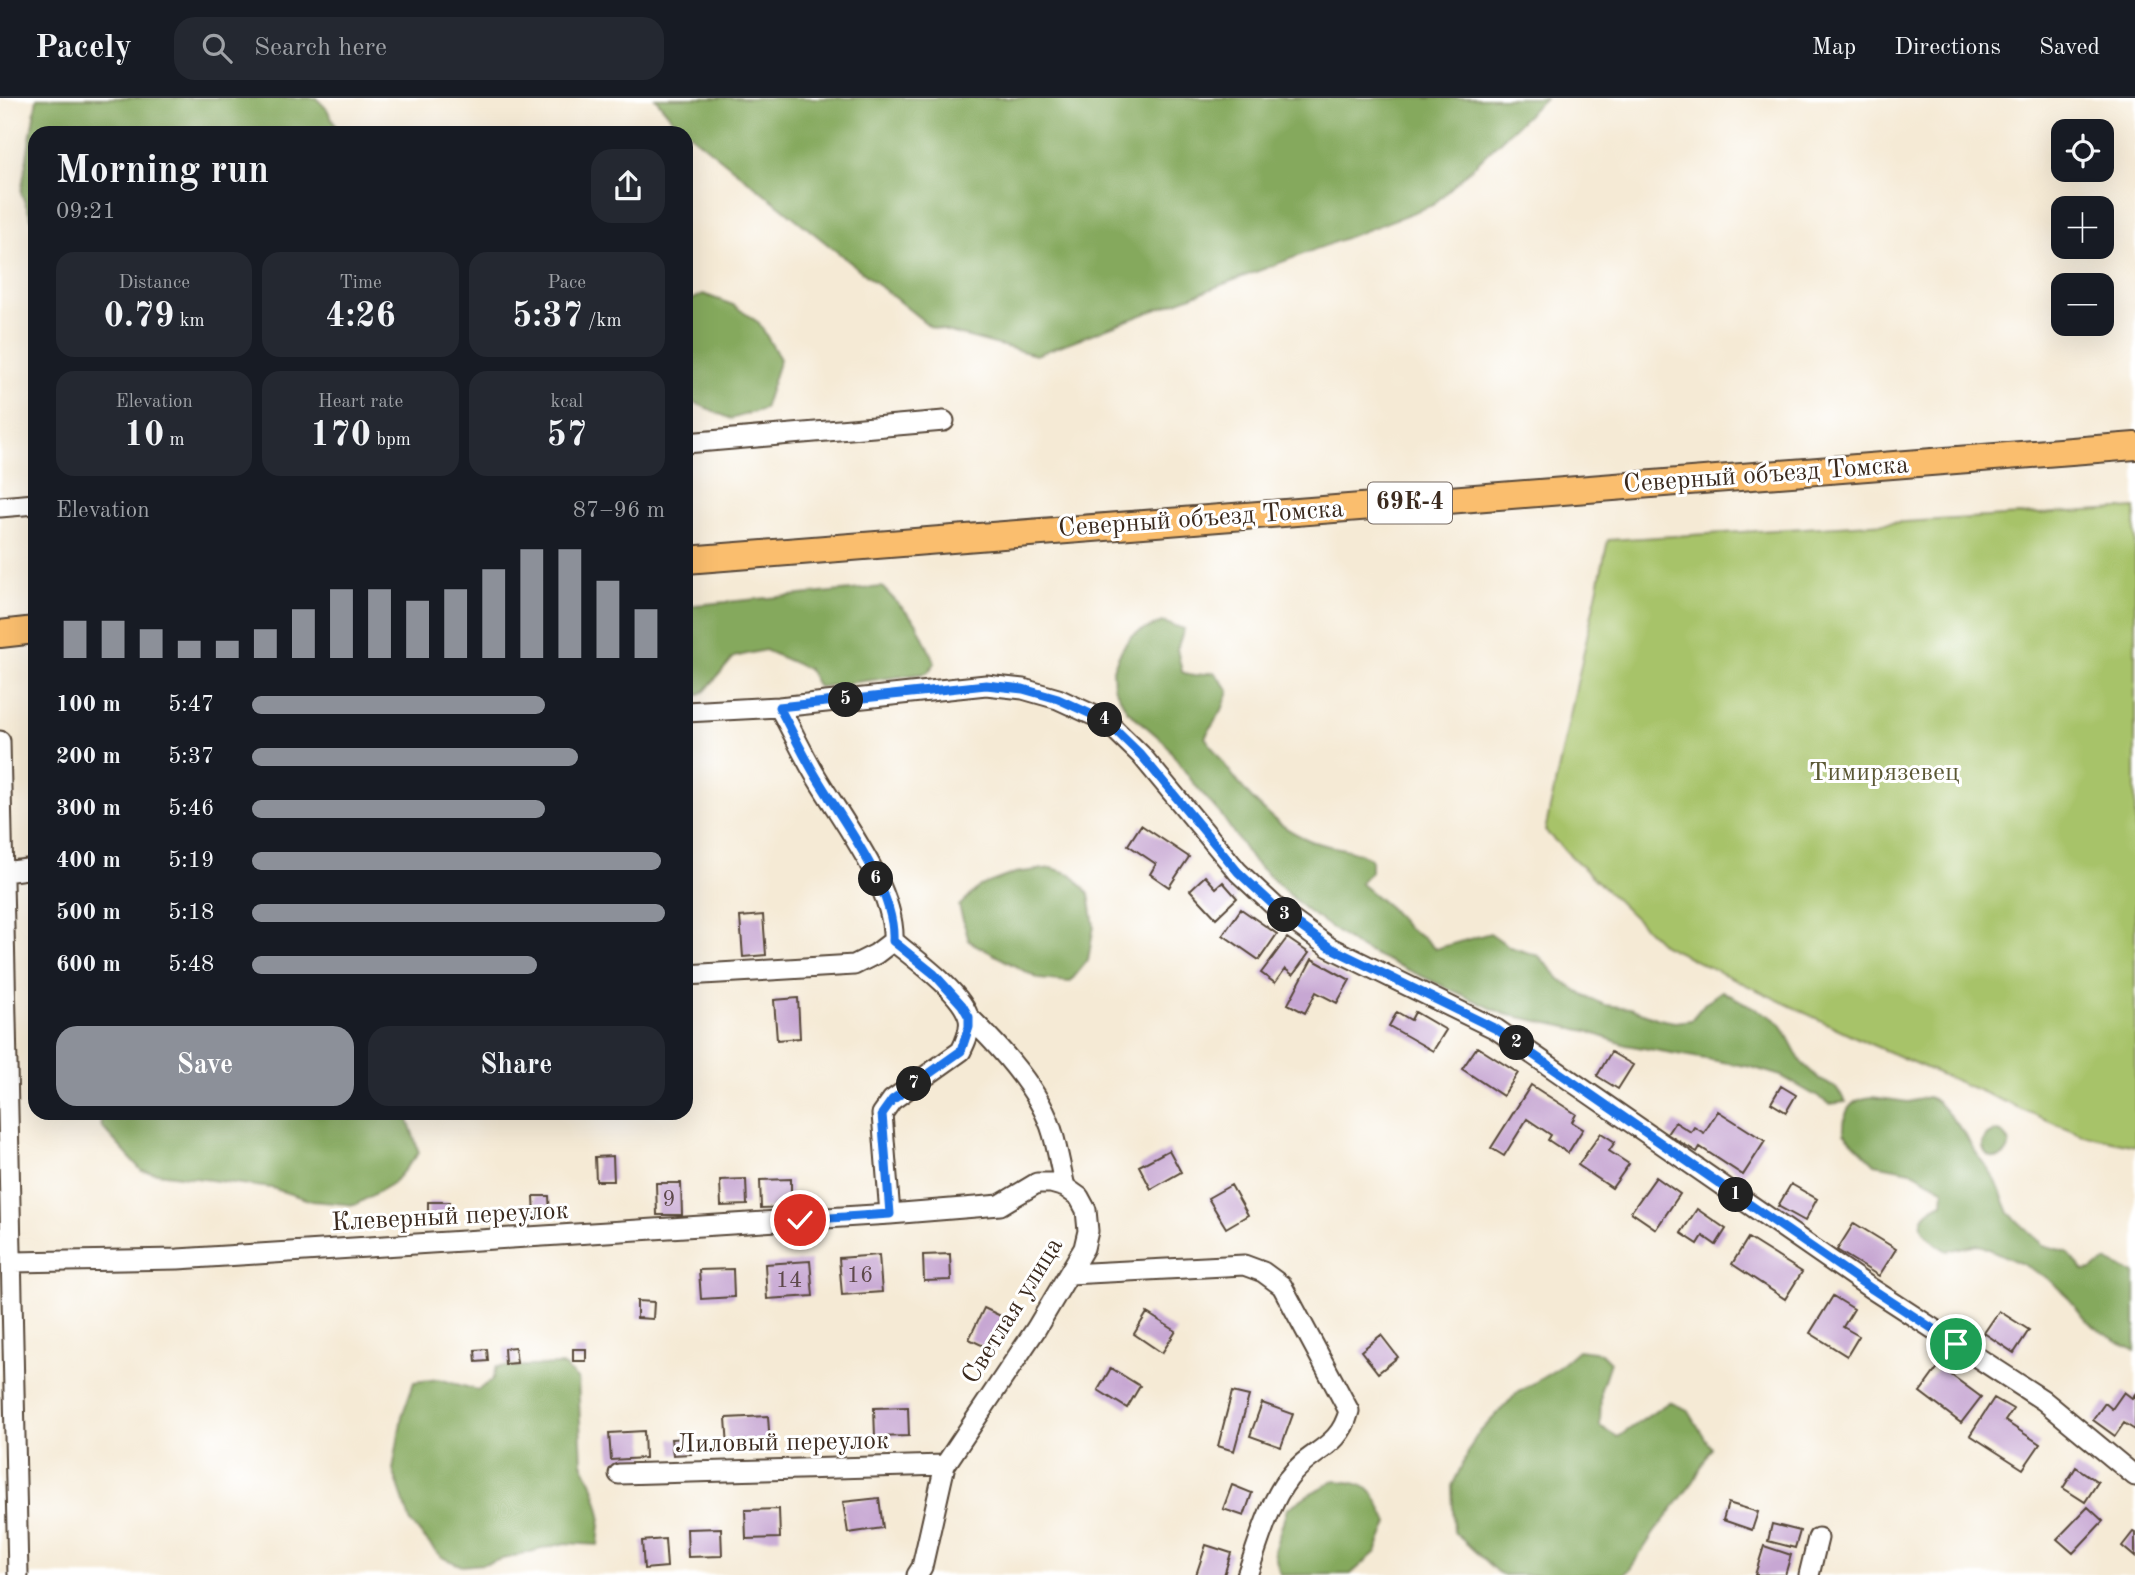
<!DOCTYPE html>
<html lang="en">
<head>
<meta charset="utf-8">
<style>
  body { margin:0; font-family:"Old Standard TT",serif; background:#242831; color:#f1f3f6; height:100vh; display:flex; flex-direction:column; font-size:26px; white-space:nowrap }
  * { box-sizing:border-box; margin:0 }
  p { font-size:23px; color:#9ea1a6 }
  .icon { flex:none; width:38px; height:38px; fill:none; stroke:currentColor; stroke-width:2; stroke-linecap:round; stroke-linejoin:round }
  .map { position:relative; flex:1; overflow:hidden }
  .drawer { position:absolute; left:28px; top:28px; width:665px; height:994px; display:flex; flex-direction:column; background:#171b24; border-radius:21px; box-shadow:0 7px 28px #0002 }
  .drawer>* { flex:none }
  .buttons { position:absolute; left:2051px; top:21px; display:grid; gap:14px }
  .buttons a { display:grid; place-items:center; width:63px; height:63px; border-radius:14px; background:#171b24; box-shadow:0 7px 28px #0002; font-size:35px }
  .pin { position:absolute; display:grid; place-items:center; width:60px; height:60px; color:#fff; margin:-30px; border:4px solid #fff; border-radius:50%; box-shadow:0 2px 7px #0007 }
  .km { position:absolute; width:35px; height:35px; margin:-18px; border-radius:50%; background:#222; color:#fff; font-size:19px; line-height:35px; text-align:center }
  .round { display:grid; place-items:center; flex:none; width:74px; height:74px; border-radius:21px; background:#242831 }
  .headline { display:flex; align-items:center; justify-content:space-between; height:119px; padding:0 28px }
  h1 { font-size:38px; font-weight:700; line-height:52px }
  .stats { display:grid; grid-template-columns:repeat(3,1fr); gap:10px; height:119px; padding:7px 28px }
  .stats div { display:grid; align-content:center; border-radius:18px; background:#242831; text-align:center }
  .stats b { font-size:35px; font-weight:700 }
  .stats small { font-size:19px; font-weight:400 }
  .stats p { font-size:19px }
  .chart { height:196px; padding:14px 28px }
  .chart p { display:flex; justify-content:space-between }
  .chart svg { width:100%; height:126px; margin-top:7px; stroke:#8c9099; stroke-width:6 }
  .cta { display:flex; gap:14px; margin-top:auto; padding:14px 28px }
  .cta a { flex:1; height:80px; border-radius:21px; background:#8c9099; color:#fff; font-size:28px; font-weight:700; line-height:80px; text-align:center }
  .cta a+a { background:#242831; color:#f1f3f6 }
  ul { padding:0 28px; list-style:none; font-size:23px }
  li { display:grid; grid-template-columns:112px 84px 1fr; align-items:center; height:52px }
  li i { height:18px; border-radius:9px; background:#8c9099 }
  header { display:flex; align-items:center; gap:42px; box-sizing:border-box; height:98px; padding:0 35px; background:#171b24; border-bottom:2px solid #363941 }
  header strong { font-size:33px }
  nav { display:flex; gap:38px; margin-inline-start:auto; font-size:24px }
  .search { width:490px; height:63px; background:#242831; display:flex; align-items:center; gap:18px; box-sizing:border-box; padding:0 24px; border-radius:21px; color:#9ea1a6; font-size:26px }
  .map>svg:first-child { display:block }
  .green { fill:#a7c369; stroke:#717644; stroke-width:2 }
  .forest { fill:#85a95d; stroke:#606a3e; stroke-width:2 }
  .building { fill:#c7a7d3 }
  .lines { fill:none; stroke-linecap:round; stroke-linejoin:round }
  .minor-casing { stroke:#574739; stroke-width:23 }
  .major-casing { stroke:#574739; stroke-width:30 }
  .minor { stroke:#fff; stroke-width:19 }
  .major { stroke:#fabe6e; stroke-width:26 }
  .route-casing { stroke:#fff; stroke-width:14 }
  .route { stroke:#1a73e8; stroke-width:9 }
  .labels { text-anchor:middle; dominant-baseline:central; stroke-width:6; stroke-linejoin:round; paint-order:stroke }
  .number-label { font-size:23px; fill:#5e494b }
  .shield { fill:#fff; stroke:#766a62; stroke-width:2 }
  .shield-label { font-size:24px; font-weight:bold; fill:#3b2a1e }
  .street-label { font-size:26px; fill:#3b2a1e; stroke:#fff }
  .park-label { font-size:26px; fill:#5b5834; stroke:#fff }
</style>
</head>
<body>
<header>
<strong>Pacely</strong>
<div class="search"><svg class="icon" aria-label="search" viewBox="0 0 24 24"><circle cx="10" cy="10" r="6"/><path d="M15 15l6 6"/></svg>Search here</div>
<nav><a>Map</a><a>Directions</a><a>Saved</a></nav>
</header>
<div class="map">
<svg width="2135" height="1477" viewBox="0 0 2135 1477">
  <rect width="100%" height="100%" fill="#fff"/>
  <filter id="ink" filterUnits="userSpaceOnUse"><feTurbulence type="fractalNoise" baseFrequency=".0143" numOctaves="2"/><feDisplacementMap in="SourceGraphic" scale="14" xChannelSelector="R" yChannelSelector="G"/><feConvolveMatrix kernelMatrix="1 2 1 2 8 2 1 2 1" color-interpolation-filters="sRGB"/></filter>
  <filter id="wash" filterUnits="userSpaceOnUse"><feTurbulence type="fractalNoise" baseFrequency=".00686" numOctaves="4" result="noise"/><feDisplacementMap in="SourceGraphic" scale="28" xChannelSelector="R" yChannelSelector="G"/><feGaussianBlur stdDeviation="1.57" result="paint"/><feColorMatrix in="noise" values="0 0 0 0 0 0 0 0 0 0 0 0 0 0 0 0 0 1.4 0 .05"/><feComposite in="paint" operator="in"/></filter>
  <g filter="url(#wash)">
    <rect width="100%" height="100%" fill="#f5ead5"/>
    <path class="green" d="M2135,410v638l-55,-12 -210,-90 -207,-99 -118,-114 63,-291z"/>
    <path class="forest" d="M37,0h279l11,11 12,24h-304v94l-14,-34z
      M655,0h890l-112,107 -397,150 -105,-28 -256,-205z
      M703,196l30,11 26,18 21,36 -16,50 -33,10 -38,-17 -7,-9v-90z
      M882,489l34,35 19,41 -8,10 -109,14 -10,-18 -43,-19 -31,7 -29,34 -13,7 -6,1v-93z
      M1162,524l22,7 -7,20 5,23 10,4 22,-4 15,19 -7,19 -17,27c28,40 57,84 104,103 21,9 40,6 62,19v12l-11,12 30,25 16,19 17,10 12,12 55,-16 20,14 29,9 21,23 26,18 19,8 25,3 29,11 16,3 16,-2 14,-17 17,-12 48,25 11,8 20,38 19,18 15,7 11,15 -16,2 -49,-28 -30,-9 -125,-22 -39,-14 -83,-17 -146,-67 -52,-37 -54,-50 -30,-44 -28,-32 -30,-42 -37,-32 -13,-23 -1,-18 9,-20 10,-14z
      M1052,770l19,6 18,20 5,32 -6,34 -18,22 -31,-3 -70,-38 -10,-35 21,-20 35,-13z
      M1872,999l36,5 20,-5 8,3 28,32 6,12 26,37 13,32 34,32 24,7 17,19 7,-1 16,-9 28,13v77l-33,-19 -16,-12 -20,-25 -19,-17 -25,-14 -44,-20 -31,7c-26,-15 -39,-33 -4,-48l1,-13 -33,-19 -36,-7 -31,-31c-1,-21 5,-34 28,-36z
      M100,1015h306l13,40 -26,30 -38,22 -43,-4 -40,-13 -130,-17 -40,-44z
      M1983 1047a13 13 0 1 1 26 0a13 13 0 1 1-26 0Z
      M1578,1252l23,3 9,9 -9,27 -1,37 18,11 51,-35 19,8 23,38 -17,33 -40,52 -24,36 -7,6h-120l-6,-3 -43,-40 -2,-46 24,-50 40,-42 39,-24z
      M563,1267l15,15 4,83 12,24 7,28 -3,30 -33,-2 -82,21 -21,2 -21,-9 -30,-34 -18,-53 9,-54 12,-34 25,-3 38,11 15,-9 4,-14z
      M1334,1383c37,1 40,10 54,42l-12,29 -25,22 -71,1 -6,-24 13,-42 22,-15z"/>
    <g id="blocks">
      <path class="building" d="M1141,727l48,32 -20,30 -19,-13 6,-10 -28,-19z
        M1205,778l11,12 7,-6 14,16 -21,20 -26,-28z
        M1241,811l36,25 -18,26 -36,-25z
        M763,817l3,40 -23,2 -3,-40z
        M1287,840l22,15 -16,22 -8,-6 -10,14 -14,-10z
        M1312,861l38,21 -13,23 -21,-11 -11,21 -17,-9z
        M798,900l2,40 -23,2 -3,-40z
        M1397,914l14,8 4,-8 31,18 -13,21 -44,-25z
        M1477,949l41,26 -15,23 -41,-27z
        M1611,954l22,13 -15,24 -21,-13z
        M1531,987l45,29 -4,8 11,7 -15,24 -20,-13 3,-5 -24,-16 -23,37 -13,-8z
        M1781,988l15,9 -10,17 -15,-9z
        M1718,1013l47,30 -22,34 -43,-28 -3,5 -30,-18 8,-12 16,10 3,-5 10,6z
        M1601,1035l14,9 -6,9 20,13 -17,24 -34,-23z
        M1169,1052l12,22 -30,17 -12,-23z
        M613,1058l1,25h-18l-1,-24z
        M1656,1079l24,17 -24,35 -25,-17z
        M746,1081l1,26 -26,1 -1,-26z
        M791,1081v28l-30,1 -1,-28z
        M656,1085h25l1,32h-25z
        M1791,1086l26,15 -12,22 -27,-15z
        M1231,1087l17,30 -22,13 -18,-30z
        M534,1098h15l1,19 -15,1z
        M428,1104h21v18h-21z
        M1697,1111l29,20 -10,16 -13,-9 -5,8 -17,-11z
        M1854,1125l42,26 -17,27 -42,-26z
        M1748,1140l54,34 -17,27 -53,-35z
        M950,1156l1,26 -27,1 -1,-26z
        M879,1157l3,37 -40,3 -3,-37z
        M810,1163l3,35 -46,3 -2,-35z
        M733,1171l1,28 -33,2 -2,-29z
        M1833,1198l21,13 -11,18 16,9 -12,20 -37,-23z
        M637,1203l17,1 -1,17 -16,-1z
        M984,1210l23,11 -15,31 -23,-11z
        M1999,1213l30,19 -15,23 -30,-20z
        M1147,1215l29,18 -14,22 -28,-19z
        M1381,1237l17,22 -20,16 -17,-22z
        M515,1249l2,16 -12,1 -1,-16z
        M487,1251l1,12 -12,1 -1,-12z
        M573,1251h13v12h-13z
        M1939,1268l42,31 -20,26 -41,-31z
        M1111,1270l29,18 -13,22 -29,-18z
        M1232,1294l17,4 -15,55 -16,-5z
        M2124,1294l8,6 3,-4v36l-11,-7 -9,13 -22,-16 12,-17 7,6z
        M1994,1300l19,11 -8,12 35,23 -17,25 -53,-34z
        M1262,1305l31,11 -12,33 -31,-11z
        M908,1309l1,29 -34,1 -1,-29z
        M768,1318l2,29 -42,2 -2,-29z
        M644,1333l1,27 -34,2 -2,-27z
        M690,1340l1,16 -18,1 -2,-16z
        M2076,1369l22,15 -13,20 -22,-14z
        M1232,1387l20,8 -8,23 -21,-7z
        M879,1400l4,30 -35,5 -5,-31z
        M1728,1405l30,9 -6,18 -29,-10z
        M2088,1409l15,14 -30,32 -16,-14z
        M779,1411l1,29 -34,1 -1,-29z
        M1772,1426l28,7 -5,17 -27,-7z
        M721,1430l1,28 -34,1 -1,-28z
        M2133,1434l2,1v24l-13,-11z
        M665,1441l2,28 -23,2 -2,-28z
        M1206,1447l25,8 -7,22h-28z
        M1764,1448l27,9 -6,20h-30z"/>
    </g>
  </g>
  <g filter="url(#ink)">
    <use href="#blocks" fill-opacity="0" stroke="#574739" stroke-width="2"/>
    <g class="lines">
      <g class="minor-casing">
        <path id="minor" d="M686,345l258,-22
          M0,409l35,-3
          M779,609c13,23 24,48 38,71 26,44 79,112 76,163 21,17 70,52 76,78 2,11 -3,22 -8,32l-69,49 -10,14 8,100 110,-9 37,-22h14l14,4 14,10 7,13 2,21 -4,17 -48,81 -91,136 -23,102 -5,8
          M686,614l93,-5 207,-22 37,4 35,10 48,22 35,34 97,117 44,41 47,34 167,82 373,258 174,113 92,76
          M0,643l18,834
          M4,774l31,-4
          M686,877l168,-10 22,-11 17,-13
          M969,919c32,31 72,74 84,117 5,18 8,36 12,53
          M13,1164l165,-3 712,-45
          M1069,1176l175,-9 19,7 19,14 67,125c-10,39 -39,38 -61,68 -19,24 -30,66 -41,96
          M619,1376l326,-9
          M1809,1477l9,-37"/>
      </g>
      <g class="major-casing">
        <path id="major" d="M686,462l1449,-114
          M0,536l35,-4"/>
      </g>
      <use href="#minor" class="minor"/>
      <use href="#major" class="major"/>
    </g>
  </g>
  <g class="lines" filter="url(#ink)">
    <g class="route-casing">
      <path id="route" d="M800,1122l90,-6 -8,-100 10,-14 69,-49 8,-24v-10l-7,-12 -28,-31 -41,-33c3,-51 -50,-119 -76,-163 -14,-23 -25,-47 -38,-71l207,-22 37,4 35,10 48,22 35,34 97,117 44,41 47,34 167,82 373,258 87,57"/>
    </g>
    <use href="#route" class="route"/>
  </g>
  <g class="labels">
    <g class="number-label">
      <text x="669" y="1101">9</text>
      <text x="860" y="1177">16</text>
      <text x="789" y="1182">14</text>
    </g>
    <rect class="shield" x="1368" y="384.5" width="84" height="41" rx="5"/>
    <g class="shield-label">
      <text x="1410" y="405">69К-4</text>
    </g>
    <g class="street-label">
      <text transform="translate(1766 377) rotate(-4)">Северный объезд Томска</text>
      <text transform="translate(1201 421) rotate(-4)">Северный объезд Томска</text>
      <text transform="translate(450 1119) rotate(-3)">Клеверный переулок</text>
      <text transform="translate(1013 1213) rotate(-58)">Светлая улица</text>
      <text transform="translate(782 1345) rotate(-1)">Лиловый переулок</text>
    </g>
    <g class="park-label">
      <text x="1884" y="675">Тимирязевец</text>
    </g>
  </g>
</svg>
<div class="buttons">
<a><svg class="icon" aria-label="locate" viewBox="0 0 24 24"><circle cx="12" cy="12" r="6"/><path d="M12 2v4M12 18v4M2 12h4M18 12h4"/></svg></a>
<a>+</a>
<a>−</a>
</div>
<div class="pin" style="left:1956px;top:1246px;background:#1e9e55"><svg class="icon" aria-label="arrive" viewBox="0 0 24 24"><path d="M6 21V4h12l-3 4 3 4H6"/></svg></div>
<div class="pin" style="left:800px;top:1122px;background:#d93025"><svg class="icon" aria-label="check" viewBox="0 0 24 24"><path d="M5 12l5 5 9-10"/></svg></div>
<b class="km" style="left:1736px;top:1097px">1</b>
<b class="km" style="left:1517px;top:945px">2</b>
<b class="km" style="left:1285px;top:817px">3</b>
<b class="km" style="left:1105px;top:622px">4</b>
<b class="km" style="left:846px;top:602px">5</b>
<b class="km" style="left:876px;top:781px">6</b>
<b class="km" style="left:914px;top:986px">7</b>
<section class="drawer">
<div class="headline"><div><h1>Morning run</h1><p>09:21</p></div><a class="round"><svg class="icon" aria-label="share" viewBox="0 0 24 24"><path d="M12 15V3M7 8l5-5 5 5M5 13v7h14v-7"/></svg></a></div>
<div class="stats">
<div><p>Distance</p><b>0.79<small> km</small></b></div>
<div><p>Time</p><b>4:26</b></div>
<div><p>Pace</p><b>5:37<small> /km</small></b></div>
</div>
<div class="stats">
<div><p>Elevation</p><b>10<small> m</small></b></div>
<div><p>Heart rate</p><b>170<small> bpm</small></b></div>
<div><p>kcal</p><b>57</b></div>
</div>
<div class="chart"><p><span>Elevation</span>87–96 m</p>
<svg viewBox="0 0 160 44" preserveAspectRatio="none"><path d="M5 44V31M15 44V31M25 44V34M35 44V38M45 44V38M55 44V34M65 44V27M75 44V20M85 44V20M95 44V24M105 44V20M115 44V13M125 44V6M135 44V6M145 44V17M155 44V27"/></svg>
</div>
<ul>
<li><b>100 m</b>5:47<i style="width:71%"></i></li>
<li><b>200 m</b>5:37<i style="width:79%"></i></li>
<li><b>300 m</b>5:46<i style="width:71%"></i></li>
<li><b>400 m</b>5:19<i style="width:99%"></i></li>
<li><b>500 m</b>5:18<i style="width:100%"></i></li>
<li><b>600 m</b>5:48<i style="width:69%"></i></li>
</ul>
<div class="cta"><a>Save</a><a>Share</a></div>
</section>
</div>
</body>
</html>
